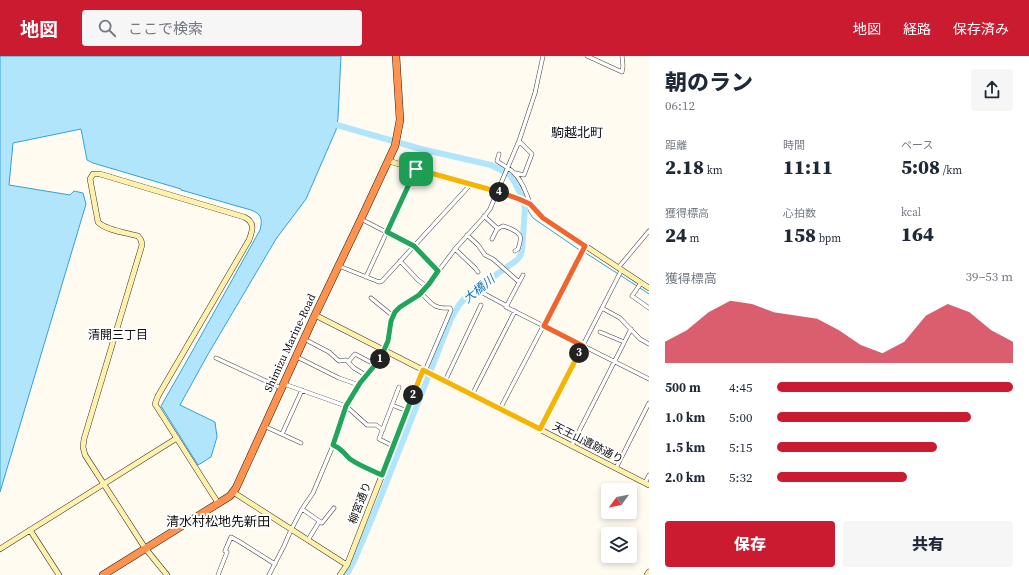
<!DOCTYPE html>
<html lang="ja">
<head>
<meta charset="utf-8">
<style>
  body { margin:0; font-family:"Source Serif 4","Noto Sans JP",serif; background:#f6f6f7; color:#1f2937; height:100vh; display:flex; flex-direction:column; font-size:15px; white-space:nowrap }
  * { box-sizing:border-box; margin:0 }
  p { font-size:13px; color:#747a83 }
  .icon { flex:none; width:22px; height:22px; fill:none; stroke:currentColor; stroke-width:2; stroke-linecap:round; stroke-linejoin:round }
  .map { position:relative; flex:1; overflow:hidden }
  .panel { display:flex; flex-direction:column; background:#fff; width:380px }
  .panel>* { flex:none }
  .needle { width:26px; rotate:238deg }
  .buttons { position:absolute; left:601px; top:427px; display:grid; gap:8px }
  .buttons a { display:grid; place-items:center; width:36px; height:36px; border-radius:4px; background:#fff; box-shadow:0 2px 6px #0003; font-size:20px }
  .pin { position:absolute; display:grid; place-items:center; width:34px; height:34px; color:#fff; margin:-17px; border-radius:8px; box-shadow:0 2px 6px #0006 }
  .km { position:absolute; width:20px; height:20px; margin:-10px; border-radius:50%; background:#222; color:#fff; font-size:11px; line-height:20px; text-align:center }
  .round { display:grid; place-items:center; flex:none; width:42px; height:42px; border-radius:4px; background:#f6f6f7 }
  .overview { display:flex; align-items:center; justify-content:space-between; height:68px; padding:0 16px }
  h1 { font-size:22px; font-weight:800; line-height:30px }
  .metrics { display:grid; grid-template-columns:repeat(3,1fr); gap:6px; height:68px; padding:4px 16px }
  .metrics div { display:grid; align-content:center }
  .metrics b { font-size:20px; font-weight:800 }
  .metrics small { font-size:11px; font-weight:400 }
  .metrics p { font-size:11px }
  .chart { height:112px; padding:8px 16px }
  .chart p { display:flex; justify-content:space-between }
  .chart svg { width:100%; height:72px; margin-top:4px; fill:#cb1b30; opacity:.7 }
  .primary-button { display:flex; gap:8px; margin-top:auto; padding:8px 16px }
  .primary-button a { flex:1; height:46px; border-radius:4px; background:#cb1b30; color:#fff; font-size:16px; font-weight:800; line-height:46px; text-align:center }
  .primary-button a+a { background:#f6f6f7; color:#1f2937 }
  ul { padding:0 16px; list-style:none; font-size:13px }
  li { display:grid; grid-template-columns:64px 48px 1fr; align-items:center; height:30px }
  li i { height:10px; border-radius:5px; background:#cb1b30 }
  header { display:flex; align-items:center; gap:24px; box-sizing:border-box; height:56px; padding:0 20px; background:#cb1b30; color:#fff }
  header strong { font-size:19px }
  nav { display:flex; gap:22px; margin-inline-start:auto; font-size:14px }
  .search { width:280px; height:36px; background:#f6f6f7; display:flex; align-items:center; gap:10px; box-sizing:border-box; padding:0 14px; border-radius:4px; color:#747a83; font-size:15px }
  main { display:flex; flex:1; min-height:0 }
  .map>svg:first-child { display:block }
  .water { fill:#b1e5fb; stroke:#32a2d8 }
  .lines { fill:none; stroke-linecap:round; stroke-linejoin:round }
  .stream { stroke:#32a2d8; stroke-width:1 }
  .river { stroke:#b1e5fb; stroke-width:6 }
  .street-casing { stroke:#424242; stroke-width:4.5 }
  .secondary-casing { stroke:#313131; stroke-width:6 }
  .highway-casing { stroke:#202020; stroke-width:8 }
  .street { stroke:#fff; stroke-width:3.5 }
  .secondary { stroke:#fff0ac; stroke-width:5 }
  .highway { stroke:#ff924f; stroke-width:7 }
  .split-1-casing { stroke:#fff; stroke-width:8 }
  .split-2-casing { stroke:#fff; stroke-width:8 }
  .split-3-casing { stroke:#fff; stroke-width:8 }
  .split-4-casing { stroke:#fff; stroke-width:8 }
  .split-5-casing { stroke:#fff; stroke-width:8 }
  .split-1 { stroke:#22a559; stroke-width:5 }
  .split-2 { stroke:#22a559; stroke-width:5 }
  .split-3 { stroke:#f5b400; stroke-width:5 }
  .split-4 { stroke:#f0652b; stroke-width:5 }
  .split-5 { stroke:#f5b400; stroke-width:5 }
  .labels { text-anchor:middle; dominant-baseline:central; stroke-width:4; stroke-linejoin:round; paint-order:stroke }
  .street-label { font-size:11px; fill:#0f0f0f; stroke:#fff }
  .water-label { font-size:12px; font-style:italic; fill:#0d72ac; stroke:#fff }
  .neighbourhood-label { font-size:12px; fill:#0f0f0f; stroke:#fff }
  .quarter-label { font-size:13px; fill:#0f0f0f; stroke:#fff }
</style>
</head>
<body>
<header>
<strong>地図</strong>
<div class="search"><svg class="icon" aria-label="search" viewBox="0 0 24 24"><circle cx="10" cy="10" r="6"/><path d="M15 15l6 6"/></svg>ここで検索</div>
<nav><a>地図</a><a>経路</a><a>保存済み</a></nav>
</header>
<main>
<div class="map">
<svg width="649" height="519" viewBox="0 0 649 519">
  <rect width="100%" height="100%" fill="#fffbf1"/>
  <path class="water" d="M0,0h341l-3,62 -2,12 -30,69 -30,40 -69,117 -27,49 35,17 2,15 -6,20 -13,8 -37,-59 32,-56 67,-120c3,-12 1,-16 -9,-20l-70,-20v-1l-88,-26 -6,-3 -6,-31 -68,14 -4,42 61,10 4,-4 9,2 3,11 -86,288z"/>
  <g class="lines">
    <path class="stream" d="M525,148l4,8 4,6 48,33
      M584,196l53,34
      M640,232l9,6"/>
    <path class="river" d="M337,69l84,24 70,16 19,10 5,8 7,14 3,11 -3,43 -2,5 -3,4 -20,14 -18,16 -15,9 -5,6 -8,14 -73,185 -24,57 -8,14"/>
    <g class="street-casing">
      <path id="street" d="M587,0l35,16 1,-6 -1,-10
        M499,98l-2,7c5,4 11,6 16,11 9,8 13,21 17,31
        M515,117l9,2 8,-21 -13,-13
        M484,160l14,13
        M361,163l52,27 25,25
        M467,179l11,10 7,10 8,4 26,23
        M492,183l5,-10 6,-3c4,1 15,5 17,10 1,3 -1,10 -2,13l-3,2
        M455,193l20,19 3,4
        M400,205l18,19 9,7
        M339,210l40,16 3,-1 89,-97
        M618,212l31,-37
        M523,219l-17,32 143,72
        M366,221l50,-108
        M641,227l-9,13 17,12
        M481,236l26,14
        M421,237c11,11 13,16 29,15l1,2 -26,61
        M371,242l22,18
        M602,252l18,10 20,21 9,5
        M600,276l24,10
        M308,285l21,11 10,9 7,-1 8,8 13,8
        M216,302l65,30
        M299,302l40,20 20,7
        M348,306l7,-8 21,11
        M445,325l36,-76
        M287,329l59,21 21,19h9l7,5
        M472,339l43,-84
        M392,349l15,6
        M500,353l85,-163
        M264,370l37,17
        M540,373l81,-158
        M282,378l20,-44
        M333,389c10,4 10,8 17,14 10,7 21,11 32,16
        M572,389l59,-116
        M393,390l-14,-7 20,-52
        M616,412l33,-65
        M645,427l4,-8
        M302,453l20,14 12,-15
        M308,484l11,-18
        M218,519l9,-23 -2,-1 6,-14 9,5 35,22
        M269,519l15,-29 7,-16 11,-21 11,-16 19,-45 14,-42 14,-23 21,-25 4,-7 3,-10 3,-20 4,-9 6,-5 18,-12 6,-6 30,-40 29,-32 6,-8 29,-68 16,-48 8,-37"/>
    </g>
    <g class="secondary-casing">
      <path id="secondary" d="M389,105l23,7 85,23 30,11 16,16 106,70
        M315,259l334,170
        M233,436l114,73
        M30,474l29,45
        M0,493l177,-111
        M167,519l-22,-27 -60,-93 -2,-8 1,-8 58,-194c0,-4 -1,-6 -4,-9 -11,-3 -33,-6 -40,-14l-8,-43 3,-5h7l144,43c11,5 9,13 5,23l-91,156 -3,8 63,99
        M340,519l7,-10 76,-195
        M647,519l2,-3"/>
    </g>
    <g class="highway-casing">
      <path id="highway" d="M103,519l127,-79 6,-8 79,-173 46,-96 34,-73 5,-26 -4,-64"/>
    </g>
    <use href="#street" class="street"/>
    <use href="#secondary" class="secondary"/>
    <use href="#highway" class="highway"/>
  </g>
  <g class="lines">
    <g class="split-1-casing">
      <path id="split-1" d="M380,303l8,-18 3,-20 4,-9 5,-5 19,-12 10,-11 9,-13 -24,-25 -27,-14 29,-63"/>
    </g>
    <g class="split-2-casing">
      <path id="split-2" d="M380,303l-20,24 -14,23 -13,39c10,4 10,8 17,14 10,7 21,11 32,16l31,-80"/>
    </g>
    <g class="split-3-casing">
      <path id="split-3" d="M413,339l10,-25 117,59 39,-76"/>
    </g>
    <g class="split-4-casing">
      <path id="split-4" d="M499,136l20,7 11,5 13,14 42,28 -41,80 39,20 -4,7"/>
    </g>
    <g class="split-5-casing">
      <path id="split-5" d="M416,113l83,23"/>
    </g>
    <use href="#split-1" class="split-1"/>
    <use href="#split-2" class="split-2"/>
    <use href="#split-3" class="split-3"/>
    <use href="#split-4" class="split-4"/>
    <use href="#split-5" class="split-5"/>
  </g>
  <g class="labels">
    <g class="street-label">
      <text transform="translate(290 287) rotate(-65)">Shimizu Marine-Road</text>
      <text transform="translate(588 387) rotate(27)">天王山遺跡通り</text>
      <text transform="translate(360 447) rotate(-69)">柳宮通り</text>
    </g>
    <g class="water-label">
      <text transform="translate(479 233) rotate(-39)">大橋川</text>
    </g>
    <g class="neighbourhood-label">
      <text x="118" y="279">清開三丁目</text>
    </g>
    <g class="quarter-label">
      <text x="577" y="76">駒越北町</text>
      <text x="218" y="465">清水村松地先新田</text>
    </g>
  </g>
</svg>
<div class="buttons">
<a><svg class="needle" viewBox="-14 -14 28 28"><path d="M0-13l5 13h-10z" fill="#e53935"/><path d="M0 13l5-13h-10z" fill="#747a83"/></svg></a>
<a><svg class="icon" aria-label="layers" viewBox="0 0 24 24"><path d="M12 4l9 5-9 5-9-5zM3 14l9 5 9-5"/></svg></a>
</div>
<div class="pin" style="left:416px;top:113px;background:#1e9e55"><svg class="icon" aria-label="arrive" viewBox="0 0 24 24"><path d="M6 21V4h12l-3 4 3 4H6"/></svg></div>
<b class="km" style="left:380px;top:303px">1</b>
<b class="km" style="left:413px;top:339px">2</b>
<b class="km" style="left:579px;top:297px">3</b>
<b class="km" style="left:499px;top:136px">4</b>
</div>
<section class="panel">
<div class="overview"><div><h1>朝のラン</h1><p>06:12</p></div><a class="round"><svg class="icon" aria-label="share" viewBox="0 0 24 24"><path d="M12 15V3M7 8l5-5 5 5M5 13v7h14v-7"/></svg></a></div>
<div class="metrics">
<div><p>距離</p><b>2.18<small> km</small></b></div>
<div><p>時間</p><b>11:11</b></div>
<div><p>ペース</p><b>5:08<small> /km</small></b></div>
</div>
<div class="metrics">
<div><p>獲得標高</p><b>24<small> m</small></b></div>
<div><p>心拍数</p><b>158<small> bpm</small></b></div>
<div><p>kcal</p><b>164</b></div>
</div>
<div class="chart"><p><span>獲得標高</span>39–53 m</p>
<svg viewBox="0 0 160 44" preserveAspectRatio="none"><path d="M0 44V31L10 24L20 13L30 6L40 8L50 13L60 15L70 17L80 24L90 33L100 38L110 31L120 15L130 8L140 13L150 24L160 31V44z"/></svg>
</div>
<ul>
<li><b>500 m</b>4:45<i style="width:100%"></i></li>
<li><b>1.0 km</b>5:00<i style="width:82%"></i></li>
<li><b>1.5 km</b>5:15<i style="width:68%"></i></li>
<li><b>2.0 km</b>5:32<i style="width:55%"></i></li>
</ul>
<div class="primary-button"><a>保存</a><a>共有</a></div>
</section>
</main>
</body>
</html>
